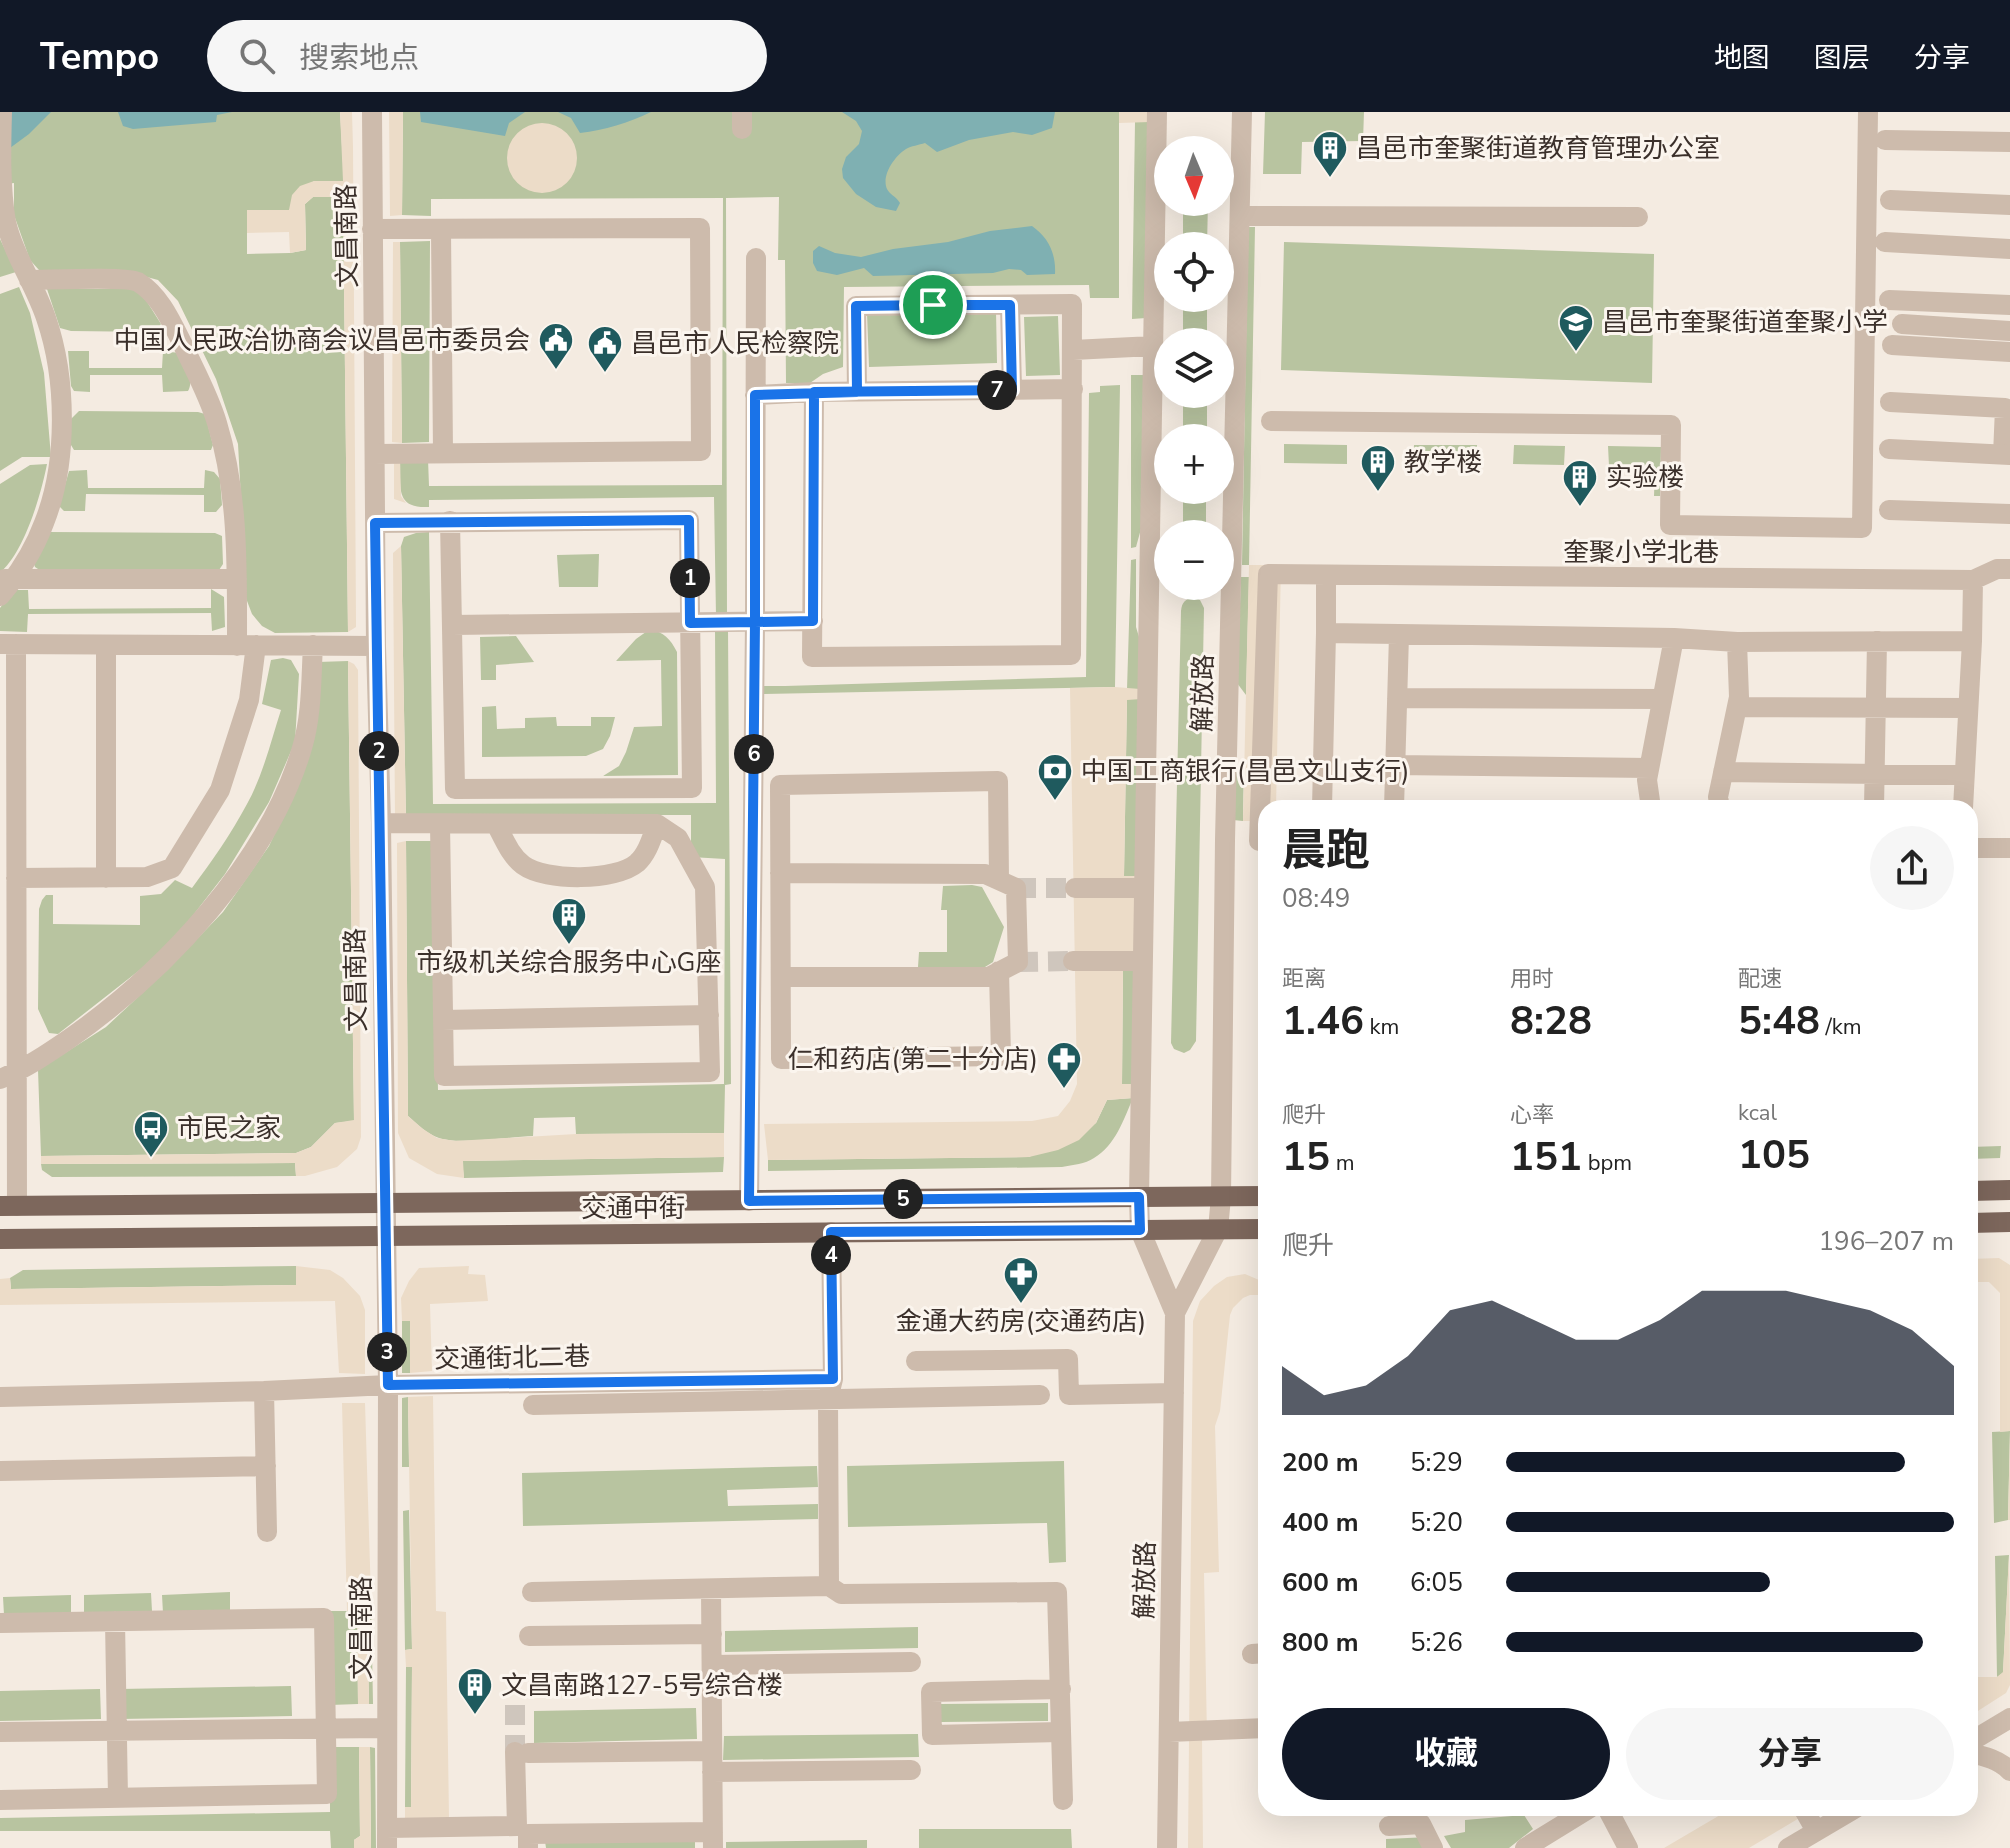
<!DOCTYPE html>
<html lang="zh">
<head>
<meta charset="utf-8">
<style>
  body { margin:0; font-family:"Nunito Sans","Noto Sans SC",sans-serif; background:#f6f6f6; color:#222; height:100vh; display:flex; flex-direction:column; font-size:30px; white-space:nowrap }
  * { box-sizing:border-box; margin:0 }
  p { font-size:26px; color:#767676 }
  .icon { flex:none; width:44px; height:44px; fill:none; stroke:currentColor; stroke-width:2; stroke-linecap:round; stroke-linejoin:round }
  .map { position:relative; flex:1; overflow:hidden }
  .sheet { position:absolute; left:1258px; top:688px; width:720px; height:1016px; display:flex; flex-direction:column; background:#fff; border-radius:24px; box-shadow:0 8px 32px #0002 }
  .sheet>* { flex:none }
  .needle { width:52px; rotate:178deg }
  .buttons { position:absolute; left:1154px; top:24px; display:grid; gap:16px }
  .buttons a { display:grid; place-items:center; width:80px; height:80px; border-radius:50%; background:#fff; box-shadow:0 8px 32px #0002; font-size:40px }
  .pin { position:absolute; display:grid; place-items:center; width:68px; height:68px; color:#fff; margin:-34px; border:4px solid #fff; border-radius:50%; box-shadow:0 2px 8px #0007 }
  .km { position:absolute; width:40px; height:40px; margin:-20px; border-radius:50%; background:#222; color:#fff; font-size:22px; line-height:40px; text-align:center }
  .round { display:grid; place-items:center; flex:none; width:84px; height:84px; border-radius:42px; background:#f6f6f6 }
  .summary { display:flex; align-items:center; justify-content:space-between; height:136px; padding:0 24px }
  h1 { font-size:44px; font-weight:700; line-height:60px }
  .stats { display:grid; grid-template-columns:repeat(3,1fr); gap:12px; height:136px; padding:8px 24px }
  .stats div { display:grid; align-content:center }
  .stats b { font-size:40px; font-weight:700 }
  .stats small { font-size:22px; font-weight:400 }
  .stats p { font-size:22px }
  .chart { height:224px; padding:16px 24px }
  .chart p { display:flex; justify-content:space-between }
  .chart svg { width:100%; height:144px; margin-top:8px; fill:#111827; opacity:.7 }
  .cta { display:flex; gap:16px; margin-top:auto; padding:16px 24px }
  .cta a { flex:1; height:92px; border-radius:48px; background:#111827; color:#fff; font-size:32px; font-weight:700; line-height:92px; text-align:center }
  .cta a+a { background:#f6f6f6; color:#222 }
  ul { padding:0 24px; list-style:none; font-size:26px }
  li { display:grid; grid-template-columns:128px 96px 1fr; align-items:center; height:60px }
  li i { height:20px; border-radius:10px; background:#111827 }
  header { display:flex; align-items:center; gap:48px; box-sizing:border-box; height:112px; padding:0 40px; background:#111827; color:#fff }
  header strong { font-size:38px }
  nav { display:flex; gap:44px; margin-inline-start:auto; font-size:28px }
  .search { width:560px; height:72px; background:#f6f6f6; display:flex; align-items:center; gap:20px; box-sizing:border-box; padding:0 28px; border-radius:44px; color:#767676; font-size:30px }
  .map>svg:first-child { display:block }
  .green { fill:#b8c4a0 }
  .plaza { fill:#ecdcc8 }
  .water { fill:#7fb0b2 }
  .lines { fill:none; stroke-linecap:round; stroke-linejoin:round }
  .minor-tunnel { stroke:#cfc6bd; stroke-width:20; stroke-dasharray:20 10; stroke-linecap:butt }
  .minor { stroke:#cdbbac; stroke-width:20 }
  .major { stroke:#7d675c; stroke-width:20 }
  .route-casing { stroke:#fff; stroke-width:16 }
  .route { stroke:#1a73e8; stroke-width:10 }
  .labels { text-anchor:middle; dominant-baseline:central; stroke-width:6; stroke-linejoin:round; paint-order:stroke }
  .poi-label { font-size:26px; fill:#3b302b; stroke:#fbf5ee; text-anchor:start }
  .street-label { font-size:26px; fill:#3b302b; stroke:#fbf5ee }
</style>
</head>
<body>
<header>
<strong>Tempo</strong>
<div class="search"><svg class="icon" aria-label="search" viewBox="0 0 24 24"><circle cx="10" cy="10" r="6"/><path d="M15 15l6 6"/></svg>搜索地点</div>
<nav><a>地图</a><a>图层</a><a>分享</a></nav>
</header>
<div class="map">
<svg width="2010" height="1736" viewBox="0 0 2010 1736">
  <rect width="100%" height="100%" fill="#f4ebe1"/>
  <path class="green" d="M0,0h340l4,69h-30l-25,29 -42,1v43l43,-1 16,-3 -1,-46 8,-7 30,-1 5,436 -73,1 -13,-7 -10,-12 -8,-21 -2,-76 -4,-73 -22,-65 -38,-78 -20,-21 -30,-8 -89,-2 -9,-10 -16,-45v-32l-14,2z
    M403,0h716v186h-29l-1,-13 -245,2 -1,80 -20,7 -13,9h-24l-1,-123h-7l1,-63 -53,1 1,418h-11l-2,-119 -285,3v7c-35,2 -28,-21 -29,-47l28,-1 1,27 293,-1 1,-287 -292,1v17l-29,-1z
    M1265,0h99l-1,29 -61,1 -1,32h-38z
    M1135,10h15l-4,196 -14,1z
    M1183,90h25l-1,44h-24z
    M1248,115h7l-6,338h-7z
    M0,127l16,33 -16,5z
    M430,129l-1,201 -27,1 -2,-201z
    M1284,130l370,12 -2,129 -371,-13z
    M19,175l11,26 14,60 7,84h-29l-22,14v-177z
    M47,177h92l22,35 -6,8 -84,-1 -11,-3z
    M1183,186h24v44h-24z
    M996,199l1,52 -128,4 -2,-54z
    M1058,204l2,59 -34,1 -2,-59z
    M68,239h21v17h73l1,-17 16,2c5,12 16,26 9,38l-25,1 -1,-17h-72v17l-16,-1 -3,-5z
    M1131,263h14l-1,143 -8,29 -5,1z
    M1120,273l-5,302 -351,7 -2,-8h23l301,-9 3,-284 11,-1v-6z
    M1183,282h24v44h-24z
    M79,299l119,1 7,2 8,31 -2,5h-137l-3,-5v-26z
    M1284,332l63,1v19l-63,-1z
    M1414,333h63l-1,20 -63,-1z
    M1514,333l51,1 -1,19 -51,-1z
    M1608,334l53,1 -1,49h-6l1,-29 -46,-1z
    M47,352c-6,31 -22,85 -45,107h-2v-87l30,-19z
    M87,358l1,18h116l1,-18 9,2 6,7 2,26 -6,7h-12v-17l-118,-1 -1,17h-21l-5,-5 10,-35z
    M1183,378h23v44h-23z
    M50,420l165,1 7,3 1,28 -4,6 -178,1 -6,-4 -2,-6z
    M429,420l4,272 283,-1 -1,-175h13l3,456 -6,1 -1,48 -148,1 -1,-17 -41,1 -1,18c-24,1 -74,9 -94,2 -12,-4 -22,-14 -31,-22l-2,-275h27l5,249 286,-6 1,-225 -34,-2v-42h-257l-28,4 -5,-273 3,-9 12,-4z
    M599,442l-1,33h-39l-2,-32z
    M1136,447v68l6,20 -2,42h-13l4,-129z
    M1241,465h8l-3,118 -9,-12z
    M211,477l13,8 1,30 -13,4 -1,-18 -183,1 -1,18 -27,-1v-23l13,-18h15l1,19 182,-1z
    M1194,485l6,3 4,8 -8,433 -6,9 -6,3 -10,-4 -3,-6 10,-432c1,-9 4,-12 13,-14z
    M650,517c14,4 20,9 27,23l1,123 -75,1 16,-10 7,-14 8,-25 28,-1 -1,-66 -45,1 20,-22z
    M516,524l18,26 -38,3v15h-15l-1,-43z
    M283,546l8,2 8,14 -4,68 -26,60 -44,72 -48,62 -36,33 -83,65 -9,-1 -11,-24 1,-100 3,-9 4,-5h7v29l87,1v-29l21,-2 14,-14 17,8c20,-27 39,-54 55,-84 16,-29 24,-63 34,-94l-19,-6 9,-44z
    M348,549l6,460 -19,2 -24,24 -15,6 -255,3 -3,-86 68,-43 63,-59 54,-56 46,-66 34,-72 15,-112z
    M1127,587h14l-3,177h-14z
    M496,594l1,23 28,-1v-10l31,-1 1,9h34v-9h24l-5,19 -7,13 -17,7 -104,1v-50z
    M1244,647l-1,62 -10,-1v-41z
    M972,773l10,2 22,40 -11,35 -8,5h-67l1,-15h28v-42h-6l2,-24z
    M1123,855h13l-2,117h-12z
    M1133,986c-9,21 -18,48 -39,60 -9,6 -21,7 -32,9l-294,4v-11l261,-3 67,-34 11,-23z
    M2001,1034l-1,12 -30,1v-12z
    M724,1045l-1,15 -259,6 -2,-17z
    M295,1051l1,13 -244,1 -10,-7 -1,-6z
    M296,1154l1,19 -286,4 -1,-11 13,-8z
    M402,1209h8v52h-8z
    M408,1285l1,70h-7v-69z
    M2010,1319l-2,89 -14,3 -2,-91z
    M1064,1349l2,101 -17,1 -2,-40 -199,4 -1,-61z
    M817,1354l1,21 -91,3 1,16 90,-2v15l-295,7 -1,-53z
    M409,1398l3,139 -7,1 -2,-139z
    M2009,1443l-6,118 -6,4 -2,-121z
    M230,1480v18l-67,3 -1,-18z
    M151,1481l1,18 -68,2v-18z
    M71,1483v18l-67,2 -1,-18z
    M367,1486h4l2,106h-4z
    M329,1499h28l1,93 -28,1z
    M918,1515v21l-193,4v-21z
    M406,1555h6l-1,140h-6z
    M291,1574l1,30 -172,3v-30z
    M100,1577l1,30 -101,2v-30z
    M1048,1591v18l-107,1v-18z
    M696,1596l1,31 -163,4v-32z
    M918,1622l1,23 -196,3 1,-24z
    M330,1635h29l1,89 -6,4v8h-23l-1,-17h-330v-13l330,-6z
    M370,1635l5,1 1,100h-5z
    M1524,1703l9,14 -24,19h-58l-7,-12 21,-4v-12z
    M919,1717h152l1,19h-153z
    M695,1725v11h-149l-1,-7z
    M1429,1725l5,11h-48v-9z
    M867,1728v8h-141v-6z"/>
  <path class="plaza" d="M340,0h12l1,35 3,475v5l-8,5 -5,-435h-30l-8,7 1,46 -16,3 -1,-21 -42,1v-23h42l3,-15 8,-9 14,-5h29z
    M389,0h14l-1,103 -12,1z
    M1119,0h31v10l-31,1z
    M507 46a35 35 0 1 1 70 0a35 35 0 1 1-70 0Z
    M393,130h7l2,201 -10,-1z
    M394,348h6l1,36 5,7 -12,-4z
    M401,434l5,273 -11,-1 -2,-265z
    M1249,453h32l-5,243h-10v13h-23z
    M348,549l6,3 4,6 3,467 -4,12 -20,18 -32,9h-9l-1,-13 -254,1v-8l255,-3 15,-6 24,-24 19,-3z
    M1115,575l25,2 1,10 -14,1 -3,176h14l-2,91 -13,1 -1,116h12l-1,14 -26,2 -11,23 -17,17 -21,10 -29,7 -261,3 -4,-36 268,-3 26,-5 12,-15 7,-17 -7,-396z
    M406,729l2,275 15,13 14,9 18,3 121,-7 148,-1v24l-261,4 1,17 -27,-4 -28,-16 -11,-25 -1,-290z
    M1999,1146l11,7v255h-2l2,-89 -10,1v-139l-11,-11h-19v-23z
    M296,1154l34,4 13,8 17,18 5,14v64l-26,-1 -4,-72 -335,4v-26l10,-1 1,11 285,-4z
    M469,1154l-1,8 17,1 3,26 -58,3 2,67 -22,2v-52h-8l-1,-23 8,-17 10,-13z
    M1245,1162l14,6h7v15h-16l-7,3 -10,10 -3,7 -10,96 -5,15 4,146 -15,1 3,164h-5l1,111h-15l5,-527 7,-20 14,-15 13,-9z
    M433,1284l3,215 10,1 3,206h-44v-11h6l1,-140h-6l-1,-17 7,-1 -4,-252z
    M342,1291h23l6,195 -4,1 2,105h-11l-1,-93h-10z
    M2009,1443l1,130 -4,8 -36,23v-39h27l6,-5z
    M359,1635h11l1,101h-17v-8l6,-4z
    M1732,1696h84l-67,40h-85z"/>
  <path class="water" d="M0,0h51l-22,22 -19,14z
    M118,0h114l-15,3 -1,7 -83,7 -10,-3z
    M420,0h105l-16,11 -4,13 -84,-14z
    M558,0h93c-23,11 -46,18 -71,21l-9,-15z
    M842,0h213l-3,16 -20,7 -19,-3 -44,8 -32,12 -12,-9c-6,2 -14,3 -19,6 -11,7 -25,26 -19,40 3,6 9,7 13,14l-4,8 -20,-4 -20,-13 -13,-16 -1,-9 4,-12 13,-13 3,-13 -6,-10z
    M1032,114c17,12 24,28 23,48l-28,1 -6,-5 -12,-1 -16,4 -120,3 -9,-8 -27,7 -20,-4 -4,-8v-12l6,-5 16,7 26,4 32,-8 55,-7 42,-11z"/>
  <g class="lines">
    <path class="minor-tunnel" d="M1016,776h59
      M1018,850l55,-1
      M515,1593v47"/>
    <path class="minor" d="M372,0l4,534 5,177 7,562 -1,463
      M742,0v17
      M1157,0l-18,1085 1,33 35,83 -8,535
      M1885,28l125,2
      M1890,88l120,5
      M1240,104l398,1
      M372,117l328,-1 1,223 -326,3
      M441,118l2,223
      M1885,130l125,7
      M29,168c19,0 97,-4 109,2 22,13 34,41 45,63 12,26 26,51 34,78 22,72 20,148 20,223
      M1889,188l121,5
      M1010,193l2,85
      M1902,212l108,7
      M1892,233l118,7
      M1073,238l80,-4
      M814,280l-2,265 259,-2 1,-351 -216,2 1,86
      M755,283l59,-3 259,-3
      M1890,290l115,6 -2,47
      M1271,309l400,4 -1,100 192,3 6,-416
      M1889,337l121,6
      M1889,398l121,4
      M375,411l314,-3 3,268 -237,1 -5,-268
      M1326,463v58
      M5,467h232
      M0,484c18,-21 34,-46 44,-73 24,-60 23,-144 2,-205 -11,-33 -32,-62 -40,-96 -6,-35 -5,-74 -4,-110
      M452,513l361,-4
      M1972,529l1,-61
      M0,532l376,2
      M16,532l1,562
      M1397,586l265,1
      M1737,595l231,1
      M1395,653l254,3
      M1723,660l241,3
      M1322,696l4,-175 348,5 63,4 235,-1 -9,167
      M1394,696l5,-173
      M1651,696l-4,-28 27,-142
      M1720,696l-2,-11 21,-100 -2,-55
      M1874,696l3,-167
      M381,711l276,1 21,14 27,49 5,185 -266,4 -4,-252
      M496,712c8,15 14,31 27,41 23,17 93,16 114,-2 11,-10 15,-26 20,-39
      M1259,729l9,-267 705,6 24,-11h13
      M1970,736h40
      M780,761l205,1 31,14 2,74 -29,15h-208
      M16,766l131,-1 25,-9 48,-78 29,-90 7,-55
      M106,766v-233
      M999,768l-1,-99 -218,4 1,274 220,-3 -2,-85
      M1075,776h69
      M1073,849h69
      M443,908l266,-5
      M0,967c25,-10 47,-25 69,-40 96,-67 199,-176 233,-291 10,-33 9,-68 11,-103
      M749,1089l6,-579 1,-364
      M1175,1201l43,-84 3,-32 4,-357 17,-728
      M916,1249l152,-2 1,36 105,-2
      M264,1279l3,141
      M0,1285l264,-6 124,-6 445,-6
      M533,1293l507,-10
      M0,1359l266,-5
      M829,1474l-1,-187 5,-20 -2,-147
      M711,1477l2,259
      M532,1480l297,-6 12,8 216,-2 6,208
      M115,1509l3,177
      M0,1511l324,-5 3,176 -327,6
      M529,1524l183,-2
      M1252,1542l14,-1
      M712,1553l199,-3
      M1061,1577l-130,3 1,43 129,-3
      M0,1620l386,-4
      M1169,1620l97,-4
      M1970,1630l40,-24
      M528,1641l184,-2
      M1970,1641c14,3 30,7 40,18
      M712,1660l199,-2
      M1607,1696l21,40
      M1803,1696l13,23
      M1389,1714l32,-2 12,24
      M387,1716l130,-2 -2,-74
      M528,1736v-14l185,-2
      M1525,1736l65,-40
      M1788,1736l68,-40"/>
    <path class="major" d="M1970,1079l40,-1
      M0,1094l1266,-10
      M1970,1111l40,-1
      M0,1127l1266,-10"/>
  </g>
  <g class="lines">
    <g class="route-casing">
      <path id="route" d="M933,193l-77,1 1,86 -102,3v227l-65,1 -1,-103 -314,3 13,862 445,-6 -2,-147 309,-2 -1,-33 -390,4 6,-579 58,-1 1,-229 198,-2 -2,-85h-77"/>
    </g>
    <use href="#route" class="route"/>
  </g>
  <defs>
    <g id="building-pin" transform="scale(1.8)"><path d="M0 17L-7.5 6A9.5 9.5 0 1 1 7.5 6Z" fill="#1f5a5e" stroke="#fbf5ee"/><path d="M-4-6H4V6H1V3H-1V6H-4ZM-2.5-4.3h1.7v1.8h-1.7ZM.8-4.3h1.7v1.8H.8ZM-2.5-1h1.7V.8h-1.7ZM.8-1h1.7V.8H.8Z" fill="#fff"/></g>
    <g id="school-pin" transform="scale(1.8)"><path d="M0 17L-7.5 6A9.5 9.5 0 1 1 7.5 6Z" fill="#1f5a5e" stroke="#fbf5ee"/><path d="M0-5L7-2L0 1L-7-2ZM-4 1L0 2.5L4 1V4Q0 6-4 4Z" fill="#fff"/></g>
    <g id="civic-pin" transform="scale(1.8)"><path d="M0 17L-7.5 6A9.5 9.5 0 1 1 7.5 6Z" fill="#1f5a5e" stroke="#fbf5ee"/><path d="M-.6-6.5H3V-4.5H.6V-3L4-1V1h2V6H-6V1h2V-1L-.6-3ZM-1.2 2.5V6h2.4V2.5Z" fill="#fff"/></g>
    <g id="bank-pin" transform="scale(1.8)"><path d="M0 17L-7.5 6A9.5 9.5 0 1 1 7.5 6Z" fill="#1f5a5e" stroke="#fbf5ee"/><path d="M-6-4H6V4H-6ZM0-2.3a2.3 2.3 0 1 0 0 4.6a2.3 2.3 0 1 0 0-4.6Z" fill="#fff"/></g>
    <g id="pharmacy-pin" transform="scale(1.8)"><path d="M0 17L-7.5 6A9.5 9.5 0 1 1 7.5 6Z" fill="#1f5a5e" stroke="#fbf5ee"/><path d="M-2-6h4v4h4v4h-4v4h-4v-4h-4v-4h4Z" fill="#fff"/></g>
    <g id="bus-pin" transform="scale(1.8)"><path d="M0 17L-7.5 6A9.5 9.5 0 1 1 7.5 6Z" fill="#1f5a5e" stroke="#fbf5ee"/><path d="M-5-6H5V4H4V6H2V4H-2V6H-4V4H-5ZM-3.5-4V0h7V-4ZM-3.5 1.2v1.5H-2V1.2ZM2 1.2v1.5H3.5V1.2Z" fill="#fff"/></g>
  </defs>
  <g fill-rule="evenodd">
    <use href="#building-pin" x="1330" y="36"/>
    <use href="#school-pin" x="1576" y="210"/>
    <use href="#civic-pin" x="556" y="228"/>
    <use href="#civic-pin" x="605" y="231"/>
    <use href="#building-pin" x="1378" y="350"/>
    <use href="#building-pin" x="1580" y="365"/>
    <use href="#bank-pin" x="1055" y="659"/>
    <use href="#building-pin" x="569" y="803"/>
    <use href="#pharmacy-pin" x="1064" y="947"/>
    <use href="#bus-pin" x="151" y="1016"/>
    <use href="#pharmacy-pin" x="1021" y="1162"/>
    <use href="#building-pin" x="475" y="1573"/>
  </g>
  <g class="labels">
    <g class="poi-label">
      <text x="1356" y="36">昌邑市奎聚街道教育管理办公室</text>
      <text x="1602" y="210">昌邑市奎聚街道奎聚小学</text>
      <text x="530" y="228" text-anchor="end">中国人民政治协商会议昌邑市委员会</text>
      <text x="631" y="231">昌邑市人民检察院</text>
      <text x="1404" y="350">教学楼</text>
      <text x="1606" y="365">实验楼</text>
      <text x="1081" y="659">中国工商银行(昌邑文山支行)</text>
      <text x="569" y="850" text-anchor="middle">市级机关综合服务中心G座</text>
      <text x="1038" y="947" text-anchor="end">仁和药店(第二十分店)</text>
      <text x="177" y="1016">市民之家</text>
      <text x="1021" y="1209" text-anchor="middle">金通大药房(交通药店)</text>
      <text x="501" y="1573">文昌南路127-5号综合楼</text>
    </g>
    <g class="street-label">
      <text transform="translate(347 124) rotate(-91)">文昌南路</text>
      <text x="1641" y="440">奎聚小学北巷</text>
      <text transform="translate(1203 581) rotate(-89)">解放路</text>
      <text transform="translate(356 868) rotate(-91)">文昌南路</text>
      <text x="633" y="1096">交通中街</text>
      <text transform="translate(512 1246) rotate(-1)">交通街北二巷</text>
      <text transform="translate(1145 1468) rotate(-89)">解放路</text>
      <text transform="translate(361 1516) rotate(-90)">文昌南路</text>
    </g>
  </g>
</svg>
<div class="buttons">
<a><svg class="needle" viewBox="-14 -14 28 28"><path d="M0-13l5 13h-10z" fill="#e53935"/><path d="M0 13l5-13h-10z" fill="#767676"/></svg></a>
<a><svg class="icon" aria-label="locate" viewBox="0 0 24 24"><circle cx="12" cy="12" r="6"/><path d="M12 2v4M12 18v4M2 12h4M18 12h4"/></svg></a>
<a><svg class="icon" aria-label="layers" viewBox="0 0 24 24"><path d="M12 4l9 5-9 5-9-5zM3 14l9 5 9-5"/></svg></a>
<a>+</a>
<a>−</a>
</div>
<div class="pin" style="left:933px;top:193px;background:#1e9e55"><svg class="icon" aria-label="arrive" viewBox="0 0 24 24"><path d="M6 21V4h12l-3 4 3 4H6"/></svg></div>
<b class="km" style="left:690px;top:466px">1</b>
<b class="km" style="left:379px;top:639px">2</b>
<b class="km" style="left:387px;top:1240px">3</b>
<b class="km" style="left:831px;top:1143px">4</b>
<b class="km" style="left:903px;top:1087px">5</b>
<b class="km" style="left:754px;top:642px">6</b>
<b class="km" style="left:997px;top:278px">7</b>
<section class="sheet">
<div class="summary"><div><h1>晨跑</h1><p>08:49</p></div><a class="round"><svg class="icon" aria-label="share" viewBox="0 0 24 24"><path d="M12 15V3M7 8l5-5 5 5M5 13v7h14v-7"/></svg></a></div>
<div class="stats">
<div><p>距离</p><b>1.46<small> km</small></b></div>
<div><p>用时</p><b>8:28</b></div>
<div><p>配速</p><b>5:48<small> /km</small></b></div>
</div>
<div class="stats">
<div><p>爬升</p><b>15<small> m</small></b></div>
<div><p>心率</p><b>151<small> bpm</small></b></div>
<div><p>kcal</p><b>105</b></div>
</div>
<div class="chart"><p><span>爬升</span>196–207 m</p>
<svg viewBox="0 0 160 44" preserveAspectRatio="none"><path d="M0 44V29L10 38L20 35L30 26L40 12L50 9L60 15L70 21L80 21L90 15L100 6L110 6L120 6L130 9L140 12L150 18L160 29V44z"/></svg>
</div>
<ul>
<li><b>200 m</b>5:29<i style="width:89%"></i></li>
<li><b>400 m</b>5:20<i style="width:100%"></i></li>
<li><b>600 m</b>6:05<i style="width:59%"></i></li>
<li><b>800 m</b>5:26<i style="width:93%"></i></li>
</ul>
<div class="cta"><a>收藏</a><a>分享</a></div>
</section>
</div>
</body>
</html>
